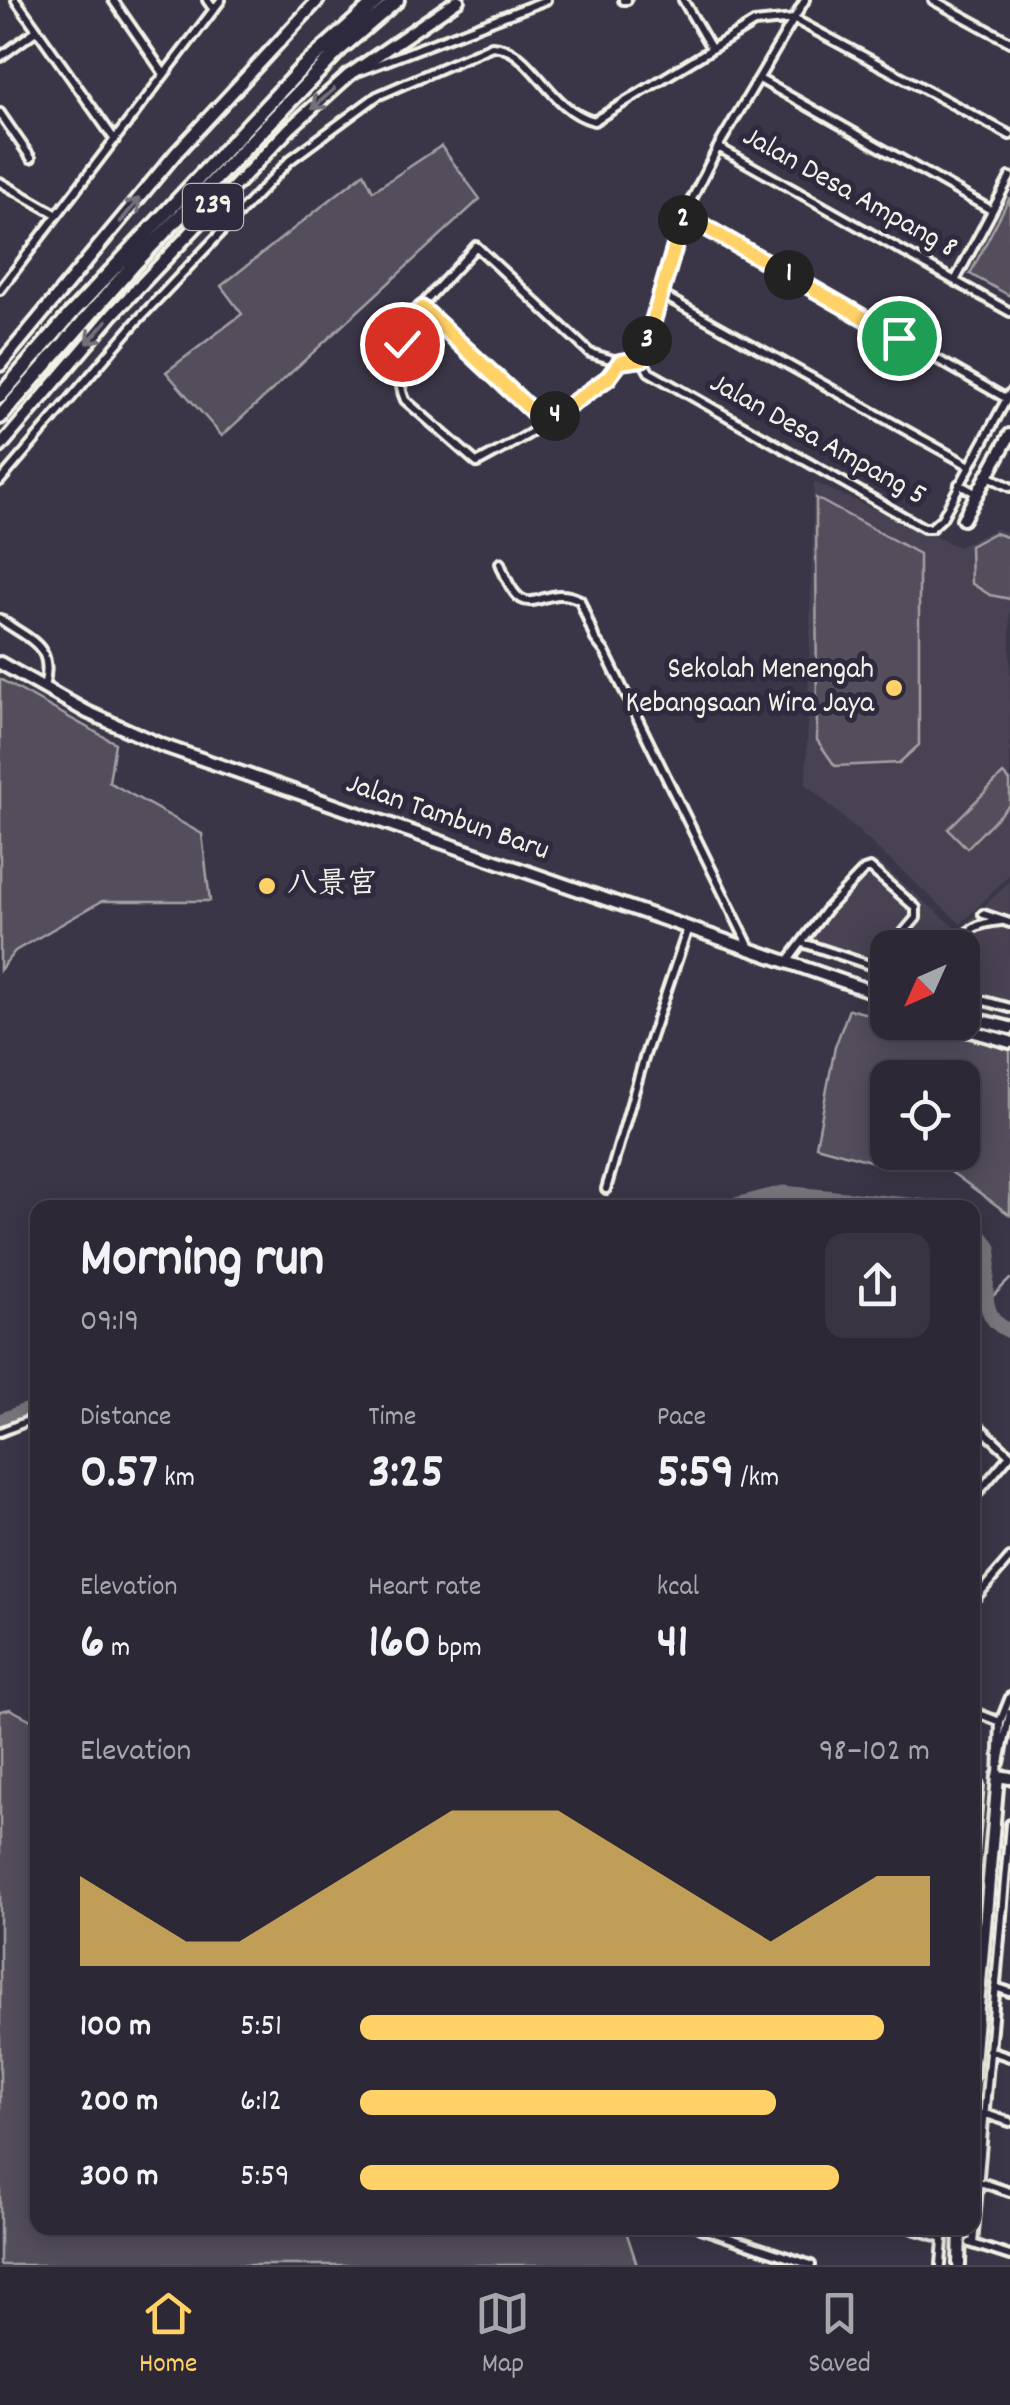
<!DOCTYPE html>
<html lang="en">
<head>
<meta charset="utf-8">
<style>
  body { margin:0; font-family:Dekko,"LXGW WenKai TC",sans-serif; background:#383441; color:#f1f3f6; height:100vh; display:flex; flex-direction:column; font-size:38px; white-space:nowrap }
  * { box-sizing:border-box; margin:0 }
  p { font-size:32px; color:#a6a6ad }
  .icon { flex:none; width:55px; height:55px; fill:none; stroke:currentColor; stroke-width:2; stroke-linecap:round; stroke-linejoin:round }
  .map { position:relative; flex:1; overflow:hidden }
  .sheet { position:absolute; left:30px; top:1200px; width:950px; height:1035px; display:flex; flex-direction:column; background:#2c2835; border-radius:20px; box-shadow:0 5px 25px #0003,0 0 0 2px #484450 }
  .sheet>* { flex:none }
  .needle { width:65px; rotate:225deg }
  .controls { position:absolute; left:870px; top:930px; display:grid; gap:20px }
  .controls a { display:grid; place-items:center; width:110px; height:110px; border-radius:20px; background:#2c2835; box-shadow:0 5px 25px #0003,0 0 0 2px #484450; font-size:50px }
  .pin { position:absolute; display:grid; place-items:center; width:85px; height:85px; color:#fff; margin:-42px; border:5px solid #fff; border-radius:50%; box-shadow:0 2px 10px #0007 }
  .km { position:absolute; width:50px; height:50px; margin:-25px; border-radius:50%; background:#222; color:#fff; font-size:28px; line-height:50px; text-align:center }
  .round { display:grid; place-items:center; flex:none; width:105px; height:105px; border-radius:20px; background:#383441 }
  .overview { display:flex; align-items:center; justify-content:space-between; height:170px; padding:0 50px }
  h1 { font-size:55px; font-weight:800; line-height:75px }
  .figures { display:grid; grid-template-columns:repeat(3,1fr); gap:15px; height:170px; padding:10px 50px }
  .figures div { display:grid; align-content:center }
  .figures b { font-size:50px; font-weight:800 }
  .figures small { font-size:28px; font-weight:400 }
  .figures p { font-size:28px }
  .chart { height:280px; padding:20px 50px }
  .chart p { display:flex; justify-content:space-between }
  .chart svg { width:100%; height:180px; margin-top:10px; fill:#ffd166; opacity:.7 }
  ul { padding:0 50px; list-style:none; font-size:32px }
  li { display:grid; grid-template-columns:160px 120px 1fr; align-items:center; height:75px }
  li i { height:25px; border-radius:12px; background:#ffd166 }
  .tab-bar { display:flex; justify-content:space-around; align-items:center; height:140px; border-top:2px solid #484450; background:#2c2835; font-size:28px; color:#a6a6ad }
  .tab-bar a { display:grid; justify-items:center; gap:5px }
  .tab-bar .current { color:#ffd166 }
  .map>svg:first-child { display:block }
  .built { fill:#484352 }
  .green { fill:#534e5c; stroke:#a4a0a2; stroke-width:2.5 }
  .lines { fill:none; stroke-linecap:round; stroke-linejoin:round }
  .stream { stroke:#aaa6a7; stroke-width:2.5 }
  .river { stroke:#78747b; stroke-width:15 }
  .street-casing { stroke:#f4f1e8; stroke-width:14 }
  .secondary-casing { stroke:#f4f1e8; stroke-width:18 }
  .primary-casing { stroke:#f4f1e8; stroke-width:18 }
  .highway-casing { stroke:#f4f1e8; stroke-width:20 }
  .street { stroke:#2f2a3d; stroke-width:6 }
  .secondary { stroke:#2f2a3d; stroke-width:10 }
  .primary { stroke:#2f2a3d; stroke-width:10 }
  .highway { stroke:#2f2a3d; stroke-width:12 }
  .oneway { stroke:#747079 }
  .route-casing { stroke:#fff; stroke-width:20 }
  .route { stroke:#ffd166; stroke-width:12 }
  .poi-dot { fill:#ffd166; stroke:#2f2a3d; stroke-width:4 }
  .labels { text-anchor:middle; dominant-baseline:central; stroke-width:10; stroke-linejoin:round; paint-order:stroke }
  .shield { fill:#2f2a3d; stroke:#b9b5b5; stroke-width:2.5 }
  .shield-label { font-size:28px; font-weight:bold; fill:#f4f1e8 }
  .street-label { font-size:30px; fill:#f4f1e8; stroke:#2f2a3d }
  .poi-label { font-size:30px; fill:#f4f1e8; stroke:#2f2a3d; text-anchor:end }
</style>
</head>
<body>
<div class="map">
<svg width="1010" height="2265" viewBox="0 0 1010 2265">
  <rect width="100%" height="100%" fill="#3b3647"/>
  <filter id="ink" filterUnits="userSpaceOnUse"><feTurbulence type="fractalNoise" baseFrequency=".01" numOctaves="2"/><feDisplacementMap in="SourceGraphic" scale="20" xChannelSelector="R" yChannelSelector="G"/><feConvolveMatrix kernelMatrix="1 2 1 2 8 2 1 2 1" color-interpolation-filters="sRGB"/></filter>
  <g filter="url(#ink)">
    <path class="built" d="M814,482l144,65 37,-18 15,5v340l-49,50 -155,-140z
      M875,860l84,71 51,-50v127l-47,-15 -1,-45h-74l-1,23 -89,-27z"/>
    <path class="green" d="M441,146l39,53 -258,237 -56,-64 76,-58 -21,-28 143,-113 9,18z
      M1010,197v99l-40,-22z
      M816,498l103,56v191l-20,18 -64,3 -18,-26z
      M994,533l16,5v61l-20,-4 -19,-12 -1,-37z
      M0,679l115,64 -6,39 93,52 8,67h-108l-87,50 -15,19z
      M1003,774l7,7v23l-43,44 -19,-19z
      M849,1009l38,10 1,3 15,1 107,26v166l-63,-46 -15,-16 30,-1v-74h-74l-1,47 -10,38 -61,-17 19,-99z
      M10,1709l27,14 1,505h587l12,37h-637v-554z"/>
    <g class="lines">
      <path class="stream" d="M986,1303l24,-24"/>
      <path class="river" d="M724,1208l59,-15 157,15
        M972,1225l18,23c-2,30 -15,70 20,83
        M0,1421l38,-15"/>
      <g class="street-casing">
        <path id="street" d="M16,0l99,140
          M113,0l51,74
          M207,0l7,10
          M623,0h4
          M683,0l28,48
          M805,0l-87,147 -34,68 -42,144 7,13 275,156h7l11,-10 68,-125
          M933,0l77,42
          M0,57l37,-27
          M360,71l186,-71
          M761,80l230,130
          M0,113l31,45
          M718,147l292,165
          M0,182l56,32
          M684,215l323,184
          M956,279l54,-102
          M0,290l221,-290
          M659,293l311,173
          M423,309l122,114
          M620,362c-29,39 -100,78 -143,101l-72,-63c-8,-17 -8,-60 3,-77 17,-24 48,-53 68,-77l114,107 30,9 22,-3
          M988,476l22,11
          M0,481l136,-159 154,-162 87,-64 115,-50c41,2 55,63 102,75l160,-98 40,-4 216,116
          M959,484l18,10
          M500,563c26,72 40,16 80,37l15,39 10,13 145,296
          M0,619c31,22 55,26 44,68
          M983,914l27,9
          M803,943l85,28
          M956,948c11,-20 23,-25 45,-27
          M787,962l39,-52 38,-40 6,-2 46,40v10l-12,14
          M962,995l48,13
          M606,1189l39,-134 43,-127
          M972,1420l38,35
          M0,1432l38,-15
          M972,1500l38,-45
          M972,1602l38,-44
          M972,1711l28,11
          M1000,1763l10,-50
          M998,1776l2,-54 10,-25
          M972,1779l7,6 -7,79
          M995,1987l15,5
          M989,2050l21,7
          M983,2113l27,9
          M977,2181l33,11
          M700,2228l111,37
          M910,2228l33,10
          M970,2243l40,13
          M973,2244l37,-420
          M941,2265l3,-37"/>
      </g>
      <g class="secondary-casing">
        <path id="secondary" d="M963,519l47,-84
          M0,663l87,49 74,33 727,252
          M962,1016l48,12
          M940,1022l70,20
          M972,2075l26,-299 12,2
          M959,2265l1,-37"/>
      </g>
      <g class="primary-casing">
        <path id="primary" d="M0,365l176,-212 142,-153
          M0,447l113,-133 177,-186 59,-53 109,-75"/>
      </g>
      <g class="highway-casing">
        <path id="highway" d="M0,396l71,-82 228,-243 79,-71
          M0,417l135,-154 205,-214 57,-49"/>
      </g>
      <use href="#street" class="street"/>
      <use href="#secondary" class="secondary"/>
      <use href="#primary" class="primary"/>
      <use href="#highway" class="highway"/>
    </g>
    <defs><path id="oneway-shaft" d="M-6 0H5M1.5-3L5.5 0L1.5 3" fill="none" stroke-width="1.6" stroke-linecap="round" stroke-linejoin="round" transform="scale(2.5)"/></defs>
    <g class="oneway">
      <use href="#oneway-shaft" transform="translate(323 99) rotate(138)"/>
      <use href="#oneway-shaft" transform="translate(130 210) rotate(-51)"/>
      <use href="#oneway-shaft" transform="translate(97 332) rotate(131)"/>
    </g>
  </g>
  <g class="lines" filter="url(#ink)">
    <g class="route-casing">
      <path id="route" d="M402,344l7,-22 13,-14 123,115 63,-45 12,-16 22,-3 42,-144 215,123"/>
    </g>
    <use href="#route" class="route"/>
  </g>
  <g class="poi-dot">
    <circle cx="894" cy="688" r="10"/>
    <circle cx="267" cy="886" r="10"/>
  </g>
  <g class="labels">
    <rect class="shield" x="183" y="184" width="60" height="46" rx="8"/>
    <g class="shield-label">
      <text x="213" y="207">239</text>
    </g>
    <g class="street-label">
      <text transform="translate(849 194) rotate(29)">Jalan Desa Ampang 8</text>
      <text transform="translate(817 441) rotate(29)">Jalan Desa Ampang 5</text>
      <text transform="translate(447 819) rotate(19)">Jalan Tambun Baru</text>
    </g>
    <g class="poi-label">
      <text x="874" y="671">Sekolah Menengah<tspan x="874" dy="34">Kebangsaan Wira Jaya</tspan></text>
      <text x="287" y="886" text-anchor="start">八景宫</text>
    </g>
  </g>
</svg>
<div class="controls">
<a><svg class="needle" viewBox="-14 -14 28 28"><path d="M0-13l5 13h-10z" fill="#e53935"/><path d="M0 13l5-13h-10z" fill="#a6a6ad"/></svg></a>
<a><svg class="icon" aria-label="locate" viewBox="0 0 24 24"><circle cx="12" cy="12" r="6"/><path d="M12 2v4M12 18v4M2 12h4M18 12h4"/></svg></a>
</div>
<div class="pin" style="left:899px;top:338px;background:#1e9e55"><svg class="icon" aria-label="arrive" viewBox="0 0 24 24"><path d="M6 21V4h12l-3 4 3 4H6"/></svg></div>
<div class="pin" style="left:402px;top:344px;background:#d93025"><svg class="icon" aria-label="check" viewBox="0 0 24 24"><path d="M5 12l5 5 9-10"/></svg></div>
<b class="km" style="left:789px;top:275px">1</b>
<b class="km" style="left:683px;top:220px">2</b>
<b class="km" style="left:647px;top:341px">3</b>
<b class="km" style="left:555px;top:416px">4</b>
<section class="sheet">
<div class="overview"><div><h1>Morning run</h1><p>09:19</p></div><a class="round"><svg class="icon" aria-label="share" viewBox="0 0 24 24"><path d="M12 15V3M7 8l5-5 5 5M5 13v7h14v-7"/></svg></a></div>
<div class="figures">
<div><p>Distance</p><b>0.57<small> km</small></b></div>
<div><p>Time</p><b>3:25</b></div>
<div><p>Pace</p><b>5:59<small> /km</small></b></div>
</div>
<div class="figures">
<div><p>Elevation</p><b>6<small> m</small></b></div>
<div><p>Heart rate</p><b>160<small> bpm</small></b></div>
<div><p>kcal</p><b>41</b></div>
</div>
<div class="chart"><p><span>Elevation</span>98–102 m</p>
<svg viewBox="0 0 160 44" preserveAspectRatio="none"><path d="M0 44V22L10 30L20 38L30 38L40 30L50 22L60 14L70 6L80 6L90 6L100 14L110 22L120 30L130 38L140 30L150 22L160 22V44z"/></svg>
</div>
<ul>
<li><b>100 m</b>5:51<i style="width:92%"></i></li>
<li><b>200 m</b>6:12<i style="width:73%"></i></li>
<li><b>300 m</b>5:59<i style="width:84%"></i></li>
</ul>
</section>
</div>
<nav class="tab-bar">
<a class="current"><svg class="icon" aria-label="home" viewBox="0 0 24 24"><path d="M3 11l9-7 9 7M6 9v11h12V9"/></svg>Home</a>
<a><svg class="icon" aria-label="map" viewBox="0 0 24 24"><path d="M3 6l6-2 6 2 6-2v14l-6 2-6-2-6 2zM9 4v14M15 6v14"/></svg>Map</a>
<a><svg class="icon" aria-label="saved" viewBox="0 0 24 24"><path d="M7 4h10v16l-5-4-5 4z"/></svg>Saved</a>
</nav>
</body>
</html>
